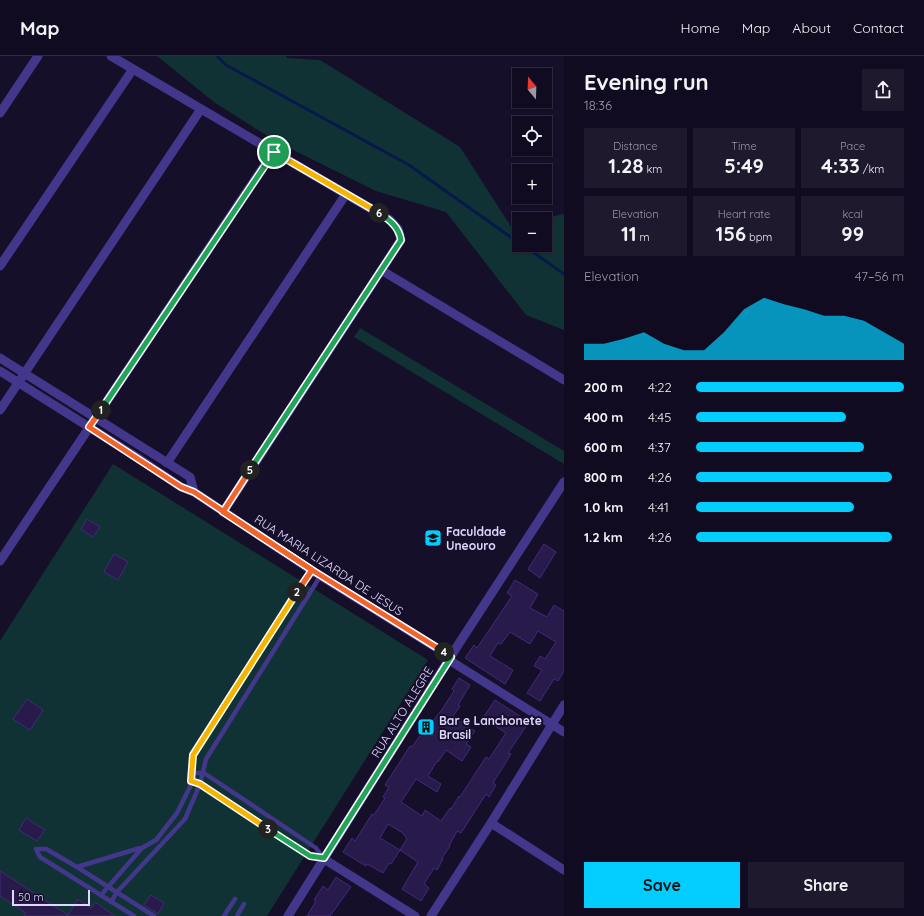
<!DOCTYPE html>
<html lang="en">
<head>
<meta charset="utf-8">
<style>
  body { margin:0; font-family:Quicksand,sans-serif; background:#1e192d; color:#f1f3f6; height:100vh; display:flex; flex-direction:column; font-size:15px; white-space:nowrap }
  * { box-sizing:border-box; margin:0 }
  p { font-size:13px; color:#9c9ba5 }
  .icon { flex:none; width:22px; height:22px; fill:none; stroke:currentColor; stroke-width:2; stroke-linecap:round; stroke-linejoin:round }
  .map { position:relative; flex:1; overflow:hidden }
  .side { display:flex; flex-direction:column; background:#100b20; width:360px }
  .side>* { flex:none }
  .needle { width:26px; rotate:341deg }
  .tools { position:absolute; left:512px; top:12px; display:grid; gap:8px }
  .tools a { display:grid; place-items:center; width:40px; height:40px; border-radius:0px; background:#100b20; box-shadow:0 1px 3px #0004,0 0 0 1px #302b3e; font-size:20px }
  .scale { position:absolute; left:12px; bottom:10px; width:78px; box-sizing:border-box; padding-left:4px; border:2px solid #e0d7ff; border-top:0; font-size:11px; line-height:14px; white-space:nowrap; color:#e0d7ff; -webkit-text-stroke:3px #160f2a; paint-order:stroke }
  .pin { position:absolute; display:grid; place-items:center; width:34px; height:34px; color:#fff; margin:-17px; border:2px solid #fff; border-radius:50%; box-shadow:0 1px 4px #0007 }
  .km { position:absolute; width:20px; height:20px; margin:-10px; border-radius:50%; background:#222; color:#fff; font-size:11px; line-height:20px; text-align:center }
  .round { display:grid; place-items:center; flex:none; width:42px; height:42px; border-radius:0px; background:#1e192d }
  .head { display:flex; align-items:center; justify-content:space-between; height:68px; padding:0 20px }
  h1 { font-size:22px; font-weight:800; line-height:30px }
  .figures { display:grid; grid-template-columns:repeat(3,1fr); gap:6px; height:68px; padding:4px 20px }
  .figures div { display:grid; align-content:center; border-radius:0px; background:#1e192d; text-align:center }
  .figures b { font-size:20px; font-weight:800 }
  .figures small { font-size:11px; font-weight:400 }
  .figures p { font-size:11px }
  .chart { height:112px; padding:8px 20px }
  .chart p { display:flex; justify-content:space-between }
  .chart svg { width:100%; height:72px; margin-top:4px; fill:#03cdff; opacity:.7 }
  .button { display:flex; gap:8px; margin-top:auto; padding:8px 20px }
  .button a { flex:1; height:46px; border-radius:0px; background:#03cdff; color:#111; font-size:16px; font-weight:800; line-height:46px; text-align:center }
  .button a+a { background:#1e192d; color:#f1f3f6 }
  ul { padding:0 20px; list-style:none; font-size:13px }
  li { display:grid; grid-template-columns:64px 48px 1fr; align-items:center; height:30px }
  li i { height:10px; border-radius:5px; background:#03cdff }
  header { display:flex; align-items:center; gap:24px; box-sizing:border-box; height:56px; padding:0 20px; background:#100b20; border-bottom:1px solid #302b3e }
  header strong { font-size:19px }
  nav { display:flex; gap:22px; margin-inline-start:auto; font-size:14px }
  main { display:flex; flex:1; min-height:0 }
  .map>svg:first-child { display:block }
  .green { fill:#113234 }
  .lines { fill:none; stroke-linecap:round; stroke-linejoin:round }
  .stream { stroke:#07194a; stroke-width:3 }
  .building { fill:#291a4c; stroke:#412a79 }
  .lane { stroke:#42378b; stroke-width:4.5 }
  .street { stroke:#42378b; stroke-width:9 }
  .split-1-casing { stroke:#fff; stroke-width:8 }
  .split-2-casing { stroke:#fff; stroke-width:8 }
  .split-3-casing { stroke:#fff; stroke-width:8 }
  .split-4-casing { stroke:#fff; stroke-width:8 }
  .split-5-casing { stroke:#fff; stroke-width:8 }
  .split-6-casing { stroke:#fff; stroke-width:8 }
  .split-7-casing { stroke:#fff; stroke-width:8 }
  .split-1 { stroke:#22a559; stroke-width:5 }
  .split-2 { stroke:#f0652b; stroke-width:5 }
  .split-3 { stroke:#f5b400; stroke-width:5 }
  .split-4 { stroke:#22a559; stroke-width:5 }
  .split-5 { stroke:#f0652b; stroke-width:5 }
  .split-6 { stroke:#22a559; stroke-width:5 }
  .split-7 { stroke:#f5b400; stroke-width:5 }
  .labels { text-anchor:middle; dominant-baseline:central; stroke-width:4; stroke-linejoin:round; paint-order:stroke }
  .poi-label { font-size:12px; font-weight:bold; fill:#e0d7ff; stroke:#160f2a; text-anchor:start }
  .street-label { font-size:12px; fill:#e0d7ff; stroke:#160f2a }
</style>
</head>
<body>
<header>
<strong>Map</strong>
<nav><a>Home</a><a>Map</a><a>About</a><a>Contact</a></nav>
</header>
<main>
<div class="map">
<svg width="564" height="860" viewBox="0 0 564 860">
  <rect width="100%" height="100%" fill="#160f2a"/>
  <path class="green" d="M157,0h129l1,2 33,2 140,87 53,83 6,-2v17h26v-26l17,-5 2,1v115l-38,-15 -80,-103 -70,-21 -99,-49 -63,-40z
    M360,272l204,123v13l-210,-127z
    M113,408l315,196 -161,256h-267v-275z"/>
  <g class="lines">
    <path class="stream" d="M217,0l9,9 183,100 110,78
      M523,189l41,29"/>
  </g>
  <path class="building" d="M87,463l13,8 -7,10 -12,-8z
    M544,488l12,8 -16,26 -12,-9z
    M114,498l14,8 -10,18 -14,-8z
    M515,524l23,14 -8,14 17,9 7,-12 10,6v60l-6,10 -4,-2 -14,22 -13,-8 15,-23 -8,-4 6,-10 5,3 11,-17 -18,-11 -8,13 -20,-12 -9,12 -3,-1 -8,13 23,14 -8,14 -40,-26 9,-13 3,3 35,-52 -5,-3z
    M459,622l11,7 -12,20 2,1 -7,10 22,15 -9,13 5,3 -9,14 -16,-11 -8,12 -1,-1 -9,15 13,8 -4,8 -21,-13 -15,23 21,14 3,-6 16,11 9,-13 1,1 8,-13 1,1 26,-40 3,2 17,-26 -23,-15 12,-18 34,22 -21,31 3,1 -18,29 3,2 -7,12 -3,-3 -25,39 -4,-2 -8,15h1l-8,12 1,1 -6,11 -3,-2 -10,16 5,4 -8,13 -19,-12 16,-27 -18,-12 7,-11 -4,-6 -15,-9 -8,14 20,12 -9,14 -2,-1 -6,10 -16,-9 -1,2 -23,-14 9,-14 3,3 17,-27 2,1 11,-17 -2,-1 6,-10 -4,-2 25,-39 2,1 9,-13 -3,-2 9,-13 5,3 9,-11 13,-20 -2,-2z
    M27,643l16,11 -13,20 -17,-11z
    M26,762l19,12 -8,11 -18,-11z
    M0,815l68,44 10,-16 13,9 4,-6 20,14h-91l2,-3 -26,-17z
    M336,821l15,10 -21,29h-23l9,-15 -2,-1 9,-14 5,4z
    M151,839l13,8 -6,11 -14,-9z"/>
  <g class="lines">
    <path class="lane" d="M191,717h13l112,75 8,11
      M191,725l9,3 110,72 14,3
      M77,811l63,-19
      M101,839l41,-47 14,-8 21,-27 13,-26 3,-32 118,-185
      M111,846l6,-10 68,-73 15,-35 6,-25 115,-184
      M134,860l-94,-59 -4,-8h10l31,18 77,49
      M224,860l11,-17
      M237,860l7,-12"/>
    <path class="street" d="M111,0l279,164 8,9 3,11 -178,272
      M0,57l38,-57
      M0,210l133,-197
      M381,214l183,110
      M0,302l190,119 4,15
      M0,315l135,85 46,31 13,5 117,78 140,87
      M0,354l201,-301
      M167,407l179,-269
      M0,505l274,-410
      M449,604l115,72
      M491,767l73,47
      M324,803l91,57
      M288,860l170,-271 106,-163
      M431,860l60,-93 73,-118"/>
  </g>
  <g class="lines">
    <g class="split-1-casing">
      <path id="split-1" d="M101,354l173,-258"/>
    </g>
    <g class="split-2-casing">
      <path id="split-2" d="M101,354l-12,17 92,60 13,5 118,78 -15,22"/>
    </g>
    <g class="split-3-casing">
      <path id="split-3" d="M268,773l-68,-45 -9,-3 2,-26 104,-163"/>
    </g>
    <g class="split-4-casing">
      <path id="split-4" d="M268,773l42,27 14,2 127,-201 -7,-5"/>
    </g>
    <g class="split-5-casing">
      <path id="split-5" d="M250,414l-27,42 89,58 132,82"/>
    </g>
    <g class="split-6-casing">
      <path id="split-6" d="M250,414l151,-230c-2,-13 -11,-20 -22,-27"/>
    </g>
    <g class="split-7-casing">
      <path id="split-7" d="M274,96l105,61"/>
    </g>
    <use href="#split-1" class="split-1"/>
    <use href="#split-2" class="split-2"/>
    <use href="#split-3" class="split-3"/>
    <use href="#split-4" class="split-4"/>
    <use href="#split-5" class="split-5"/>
    <use href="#split-6" class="split-6"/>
    <use href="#split-7" class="split-7"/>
  </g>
  <defs>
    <g id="university-square" transform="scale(0.9)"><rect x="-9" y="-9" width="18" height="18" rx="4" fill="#03cdff" stroke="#160f2a"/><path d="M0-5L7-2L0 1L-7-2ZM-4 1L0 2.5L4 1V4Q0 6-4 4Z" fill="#111"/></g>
    <g id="building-square" transform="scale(0.9)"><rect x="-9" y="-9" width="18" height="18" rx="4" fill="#03cdff" stroke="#160f2a"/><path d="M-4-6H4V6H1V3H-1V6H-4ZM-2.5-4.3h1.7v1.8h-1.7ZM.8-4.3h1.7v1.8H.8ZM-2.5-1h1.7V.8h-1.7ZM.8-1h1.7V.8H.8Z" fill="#111"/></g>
  </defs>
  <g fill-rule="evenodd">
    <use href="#university-square" x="433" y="482"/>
    <use href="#building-square" x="426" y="671"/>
  </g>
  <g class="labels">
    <g class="poi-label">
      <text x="446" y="475">Faculdade<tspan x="446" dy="14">Uneouro</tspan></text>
      <text x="439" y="664">Bar e Lanchonete<tspan x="439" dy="14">Brasil</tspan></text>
    </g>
    <g class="street-label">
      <text transform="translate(329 509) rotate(33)">RUA MARIA LIZARDA DE JESUS</text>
      <text transform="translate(402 656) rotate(-58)">RUA ALTO ALEGRE</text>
    </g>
  </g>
</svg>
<div class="tools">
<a><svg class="needle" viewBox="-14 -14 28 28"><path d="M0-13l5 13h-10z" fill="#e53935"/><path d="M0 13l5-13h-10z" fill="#9c9ba5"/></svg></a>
<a><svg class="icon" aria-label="locate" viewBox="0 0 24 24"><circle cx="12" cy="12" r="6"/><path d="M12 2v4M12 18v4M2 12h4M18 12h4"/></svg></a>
<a>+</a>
<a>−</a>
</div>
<div class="scale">50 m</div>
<div class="pin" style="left:274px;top:96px;background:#1e9e55"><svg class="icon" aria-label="arrive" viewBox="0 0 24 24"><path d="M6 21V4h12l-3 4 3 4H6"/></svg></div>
<b class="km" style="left:101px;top:354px">1</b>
<b class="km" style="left:297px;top:536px">2</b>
<b class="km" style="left:268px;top:773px">3</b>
<b class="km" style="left:444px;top:596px">4</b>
<b class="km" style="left:250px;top:414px">5</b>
<b class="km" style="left:379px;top:157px">6</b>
</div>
<section class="side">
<div class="head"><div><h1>Evening run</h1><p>18:36</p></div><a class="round"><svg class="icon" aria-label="share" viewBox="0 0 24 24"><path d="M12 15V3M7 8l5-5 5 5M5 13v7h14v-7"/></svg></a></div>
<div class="figures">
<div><p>Distance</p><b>1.28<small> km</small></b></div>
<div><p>Time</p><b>5:49</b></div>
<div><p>Pace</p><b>4:33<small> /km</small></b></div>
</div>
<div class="figures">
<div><p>Elevation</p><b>11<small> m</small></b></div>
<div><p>Heart rate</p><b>156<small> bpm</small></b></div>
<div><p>kcal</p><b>99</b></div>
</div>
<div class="chart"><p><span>Elevation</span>47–56 m</p>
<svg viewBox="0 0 160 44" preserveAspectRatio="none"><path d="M0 44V34L10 34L20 31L30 27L40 34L50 38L60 38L70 27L80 13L90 6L100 10L110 13L120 17L130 17L140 20L150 27L160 34V44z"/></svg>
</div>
<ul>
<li><b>200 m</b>4:22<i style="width:100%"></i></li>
<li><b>400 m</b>4:45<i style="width:72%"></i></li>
<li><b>600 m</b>4:37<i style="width:81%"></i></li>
<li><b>800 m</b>4:26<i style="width:94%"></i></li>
<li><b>1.0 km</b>4:41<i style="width:76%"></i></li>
<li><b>1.2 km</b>4:26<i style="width:94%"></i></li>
</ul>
<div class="button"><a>Save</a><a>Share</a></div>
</section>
</main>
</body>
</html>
